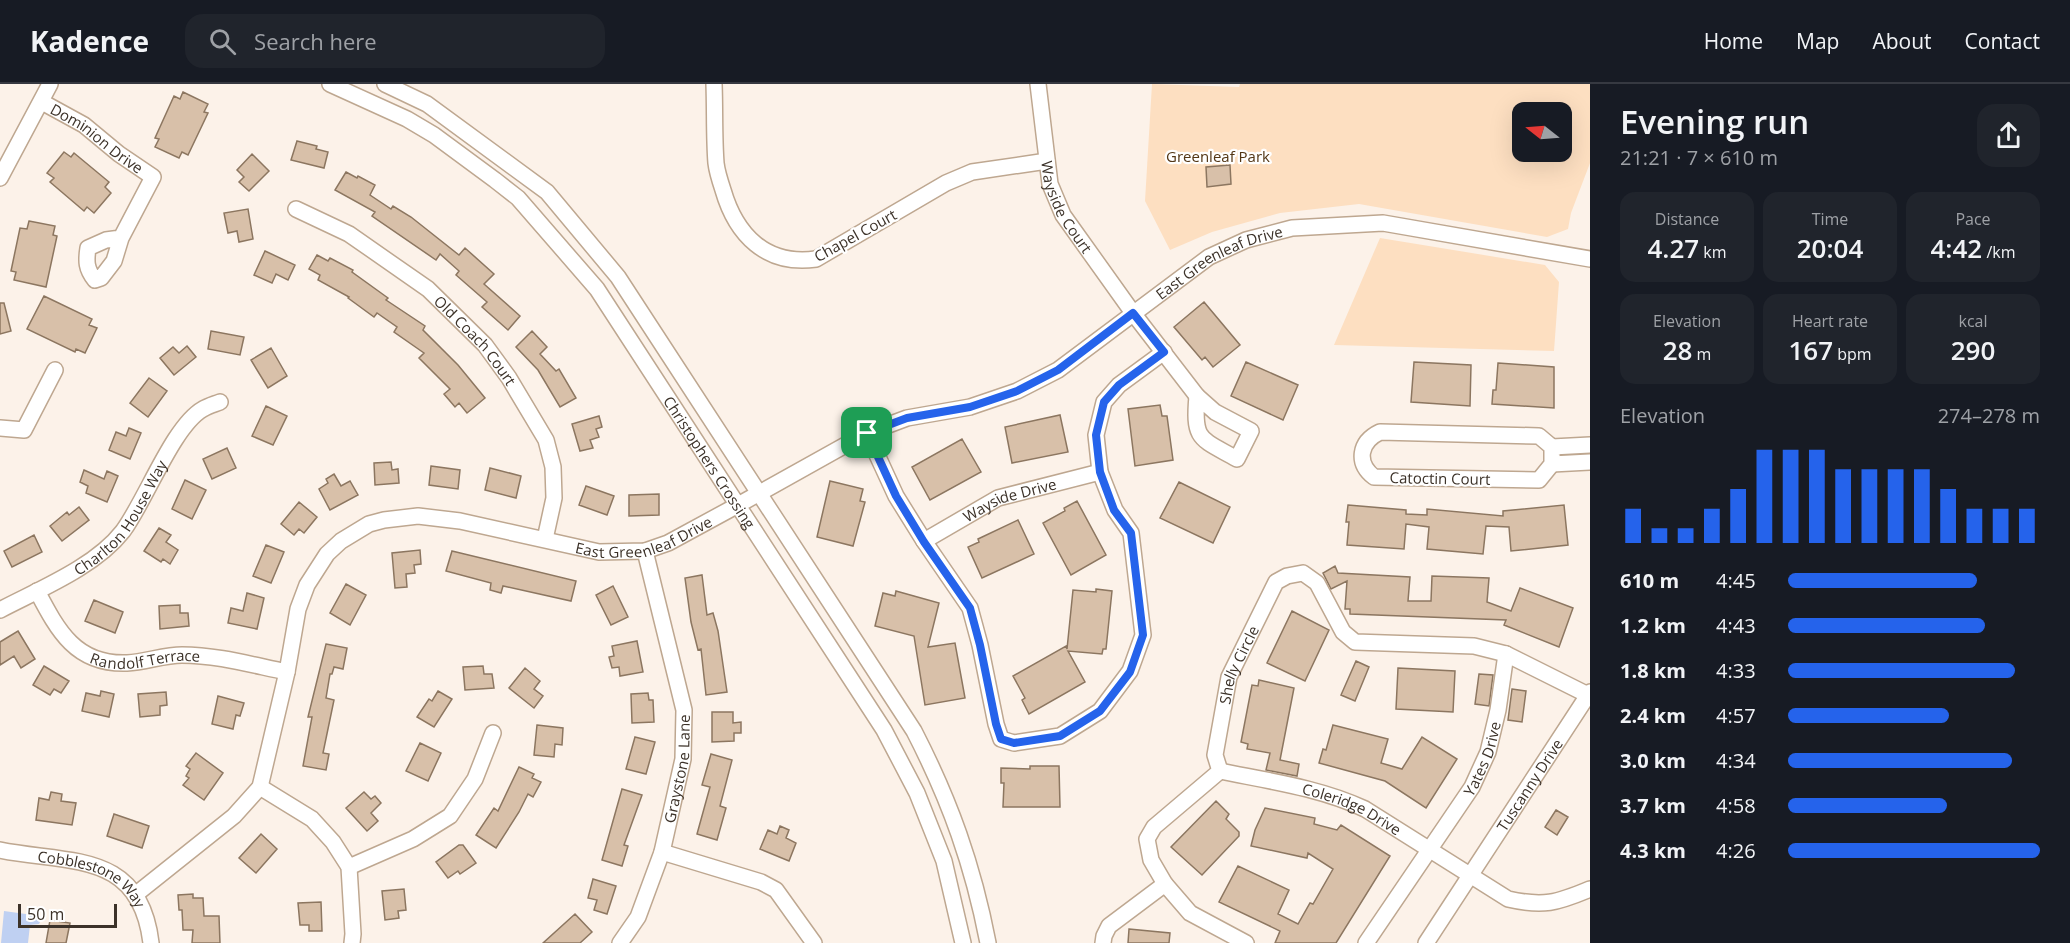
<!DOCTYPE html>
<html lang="en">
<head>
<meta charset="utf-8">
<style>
  body { margin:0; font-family:"Open Sans",sans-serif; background:#20242c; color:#f1f3f6; height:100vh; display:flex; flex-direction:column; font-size:22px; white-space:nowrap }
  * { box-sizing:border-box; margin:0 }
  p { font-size:20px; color:#9ea1a6 }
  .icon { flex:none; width:33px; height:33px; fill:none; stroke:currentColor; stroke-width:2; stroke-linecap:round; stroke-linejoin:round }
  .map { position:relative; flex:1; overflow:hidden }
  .panel { display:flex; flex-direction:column; background:#171b24; width:480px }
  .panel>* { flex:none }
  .needle { width:39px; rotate:287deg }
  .controls { position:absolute; left:1512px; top:18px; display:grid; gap:12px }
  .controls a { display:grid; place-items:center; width:60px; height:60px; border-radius:12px; background:#171b24; box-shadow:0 6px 24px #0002; font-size:30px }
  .scale { position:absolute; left:18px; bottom:15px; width:99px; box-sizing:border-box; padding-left:6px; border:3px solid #3c3229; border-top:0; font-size:16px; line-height:21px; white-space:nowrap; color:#3c3229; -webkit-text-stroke:4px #fff; paint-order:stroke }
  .pin { position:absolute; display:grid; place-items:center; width:51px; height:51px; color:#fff; margin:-26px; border-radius:12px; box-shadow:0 3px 9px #0006 }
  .round { display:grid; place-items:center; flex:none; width:63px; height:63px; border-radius:18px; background:#20242c }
  .head { display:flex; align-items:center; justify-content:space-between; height:102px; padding:0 30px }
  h1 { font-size:33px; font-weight:600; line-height:45px }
  .metrics { display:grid; grid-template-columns:repeat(3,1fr); gap:9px; height:102px; padding:6px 30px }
  .metrics div { display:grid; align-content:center; border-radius:15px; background:#20242c; text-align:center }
  .metrics b { font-size:26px; font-weight:600 }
  .metrics small { font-size:16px; font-weight:400 }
  .metrics p { font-size:16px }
  .chart { height:168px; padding:12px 30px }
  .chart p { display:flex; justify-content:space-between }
  .chart svg { width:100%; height:108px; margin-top:6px; stroke:#2563eb; stroke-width:6 }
  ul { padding:0 30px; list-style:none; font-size:20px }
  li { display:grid; grid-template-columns:96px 72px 1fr; align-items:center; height:45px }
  li i { height:15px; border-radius:8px; background:#2563eb }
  header { display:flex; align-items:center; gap:36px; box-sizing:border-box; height:84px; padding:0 30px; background:#171b24; border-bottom:2px solid #363941 }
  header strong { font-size:28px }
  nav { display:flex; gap:33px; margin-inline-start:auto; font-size:21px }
  .search { width:420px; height:54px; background:#20242c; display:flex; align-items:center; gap:15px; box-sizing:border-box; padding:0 21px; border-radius:18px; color:#9ea1a6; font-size:22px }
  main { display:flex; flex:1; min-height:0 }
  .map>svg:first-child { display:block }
  .green { fill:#fddfc1; fill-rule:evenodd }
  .water { fill:#bfd0f2 }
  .building { fill:#d8c0a9; stroke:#8c7660; stroke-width:1.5 }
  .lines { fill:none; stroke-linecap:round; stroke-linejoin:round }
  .minor-casing { stroke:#bea790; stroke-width:18 }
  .minor { stroke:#fff; stroke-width:15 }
  .route-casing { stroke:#fff; stroke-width:12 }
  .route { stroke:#2563eb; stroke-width:8 }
  .labels { text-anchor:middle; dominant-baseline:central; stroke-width:4.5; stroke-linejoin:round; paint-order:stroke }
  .street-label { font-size:15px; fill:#3c3229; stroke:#fff }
  .park-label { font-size:15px; fill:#533615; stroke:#fff }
</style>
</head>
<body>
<header>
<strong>Kadence</strong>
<div class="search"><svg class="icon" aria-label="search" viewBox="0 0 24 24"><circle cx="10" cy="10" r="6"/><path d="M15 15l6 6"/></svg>Search here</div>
<nav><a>Home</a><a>Map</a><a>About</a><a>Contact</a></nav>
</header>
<main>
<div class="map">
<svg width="1590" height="859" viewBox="0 0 1590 859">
  <rect width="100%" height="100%" fill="#fcf2e9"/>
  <path class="green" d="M1152,0l87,3 1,-3h350v79l-19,50 -3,16 -21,8 -188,-33 -79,9 -68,19 -42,18 -25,-49zM1522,28h40v40h-40z
    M1380,154l165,27 14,17 -5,69 -220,-6z"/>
  <path class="water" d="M4,827l36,5 1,4 -2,4 -9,1 -2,18h-27z"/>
  <path class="building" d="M183,8l25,12 -4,8 4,1 -20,42 -6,-3 -3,6 -24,-11 4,-8 -4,-1 19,-42 6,3z
    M297,57l20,5 -1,3 12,3 -4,16 -33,-8z
    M64,68l7,5 3,-4 35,29 -4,5 6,6 -17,20 -7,-6 -3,4 -34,-29 4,-4 -7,-5z
    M252,70l17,17 -20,20 -10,-9 5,-5 -7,-7z
    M1230,81l1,19 -24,3 -1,-20z
    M346,88l11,6 1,-2 17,9 -5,10 21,14 2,-3 18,11 48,38 6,-7 29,26 -10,10 36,32 -12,14 -26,-23 5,-5 -31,-27 3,-4 -19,-17 -4,6 -64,-44 3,-4 -40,-22z
    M248,125l5,30 -14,3 -2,-11 -9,2 -4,-20z
    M29,137l26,5 -2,9 4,1 -11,51 -32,-7 2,-8 -5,-1 9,-43 7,1z
    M265,167l30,14 -7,15 -12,-6 -4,9 -18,-8z
    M317,171l11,6 2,-3 23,12 -1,2 36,26 -2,2 39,26 -2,4 35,35 27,33 -18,15 -8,-10 -4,4 -11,-13 6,-5 -31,-31 5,-5 -30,-21 3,-5 -20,-14 -3,4 -26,-19 1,-1 -31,-17 2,-5 -11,-6z
    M44,212l48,23 -3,6 8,3 -12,25 -9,-4 -1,3 -48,-23z
    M1204,218l36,43 -27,22 -8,-10 -3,3 -28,-33z
    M0,219h4l7,28 -11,3z
    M211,247l33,6 -4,18 -32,-6z
    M532,247l15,16 -7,7 16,17 3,-2 17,29 -16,9 -22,-37 -22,-23z
    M187,262l9,11 -22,18 -14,-17 13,-11 6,6z
    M271,264l16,28 -19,12 -17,-28z
    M1246,278l52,23 -15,35 -52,-24z
    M1414,278l57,3 -1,41 -59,-4z
    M1498,279l56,4v41l-62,-4 1,-14h3z
    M149,294l18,13 -19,26 -18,-14z
    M1160,321l2,11h5l6,44 -38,6 -7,-57z
    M266,322l21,10 -14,29 -21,-9z
    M1060,331l8,37 -56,11 -7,-36z
    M599,332l3,11 -6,2 3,8 -9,3 3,8 -13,3 -8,-27z
    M129,344l12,5 -11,26 -21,-9 7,-18 10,4z
    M962,355l19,33 -51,28 -18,-33z
    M227,364l9,20 -24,11 -9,-20z
    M391,378l1,8 6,-1 1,14 -24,2 -1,-22z
    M431,382l29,4 -2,19 -29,-4z
    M490,384l31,8 -5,22 -31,-8z
    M84,386l20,9 3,-8 11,5 -11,26 -21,-9 2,-7 -8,-4z
    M334,390l7,12 9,-5 8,14 -28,15 -11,-21 9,-6 -2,-4z
    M185,396l21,10 -14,29 -20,-10z
    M830,397l33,8 -3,12 5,1 -12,44 -36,-9z
    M1179,398l51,25 -17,36 -53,-25z
    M586,402l28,10 -7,19 -28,-10z
    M659,410v21l-30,1v-21z
    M1077,417l29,54 -35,20 -28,-52 22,-12 -1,-3z
    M299,418l18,15 -13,16 -5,-4 -5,6 -13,-11z
    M1348,421l58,5v4l21,1v-6l76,7v-5l61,-6 4,40 -57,6 -2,-24 -23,-1 -3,28 -56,-5 2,-22 -23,-3 -2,25 -57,-4 2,-23h-3z
    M79,423l10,13 -27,21 -12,-15 17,-14 2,3z
    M1018,436l16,34 -52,24 -14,-31 11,-5 -1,-3z
    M159,444l12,7 -5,7 12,8 -8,14 -7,-5 -2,3 -17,-11z
    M34,451l8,17 -30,15 -8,-16z
    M266,461l18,7 -13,31 -18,-7z
    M420,466l1,14 -7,1 1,8 -9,1 1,13 -12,1 -3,-35z
    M452,467l124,30 -5,20 -68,-15 -2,7 -11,-3 1,-7 -45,-12z
    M1335,482l3,7 72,4 -2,24h23l1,-25 57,2 -2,24 24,9 9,-23 53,20 -14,39 -55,-22 2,-5 -156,-6v-5h-5l2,-28 -16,8 -8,-16z
    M702,491l5,40 6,-2 5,18 9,61 -21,3 -5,-46 -3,1 -7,-28 -6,-44z
    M346,500l20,11 -16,30 -20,-12z
    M613,502l15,31 -17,8 -15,-30z
    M1096,505l16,2 -6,58h-3l-1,5 -34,-3 17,31 -56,32 -7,-14 3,-2 -12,-22 53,-30 1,3 6,-59 23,2z
    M896,507l43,12 -11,44 27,-4 10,55 -40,7 -11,-69 -39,-10 8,-33 12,3z
    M247,509l17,5 -7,31 -29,-6 3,-15 12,3z
    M94,516l29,12 -8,21 -30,-12z
    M180,521v8h8l1,13 -29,3 -1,-23z
    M1292,527l37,19 -24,51 -38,-18z
    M18,547l17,28 -14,9 -7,-12 -14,9v-23z
    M637,557l6,31 -23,4 -1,-9 -7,1 -3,-11 5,-1 -2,-10z
    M326,560l21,4 -4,21 -9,-2 -2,7h-2l-4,24 8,2 -11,53 6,1 -3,16 -23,-4 9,-49h-4z
    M1356,577l13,6 -14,34 -14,-6z
    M44,582l25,15 -8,12 -7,-4 -4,6 -17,-10z
    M483,582l1,8h8l2,14 -29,2 -2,-23z
    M525,584l15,13 -6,8 9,7 -9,12 -25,-20z
    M1398,584l57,3 -2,41 -57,-3z
    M1479,590l14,1 -4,31 -14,-2z
    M1259,596l35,8 -14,72 19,4 -2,12 -31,-6 4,-17 -23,-4 1,-5 -7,-2 11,-57 6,1z
    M1512,605l14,2 -4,31 -14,-2z
    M101,607l13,3 -5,23 -27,-6 4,-18 14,3z
    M438,607l14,8 -18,28 -17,-10 12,-18 3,2z
    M166,608l1,13 -7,1v9l-20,2 -2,-23z
    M648,609l1,7h4l1,22 -22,1 -1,-29z
    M218,612l26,7 -4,13 -4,-1 -3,14 -21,-5z
    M712,628h21v11l8,-1v11h-7v8l-22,1z
    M537,641l26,3 -1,17 -7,-1 -1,13 -20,-2z
    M1333,641l55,14 -7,24 21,6 20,-32 35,22 -31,49 -41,-27 -66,-18 4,-14 3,1z
    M635,653l20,5 -9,32 -20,-5z
    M420,659l21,10 -13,28 -22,-10z
    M196,669l27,20 -19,27 -21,-15 6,-7 -3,-2 4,-7 -4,-3z
    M711,670l21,6 -12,46 6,2 -9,32 -20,-6 13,-47 -8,-2z
    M1030,682h29l1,41h-57l1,-24h-3v-15l29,1z
    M519,683l15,7 -2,4 9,4 -8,15 -5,-3 -9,18 -23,36 -20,-13 18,-27 4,3z
    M622,705l20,6 -18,50 4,1 -6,20 -20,-6z
    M51,708l11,2 -1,7 15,2 -4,22 -36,-5 3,-22 10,2z
    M364,708l7,7 4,-3 6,7 -10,10 7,8 -11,10 -21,-23z
    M1216,717l13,13 -3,5 13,13v4l-37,39 -31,-28z
    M1265,724l50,10 -1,6 23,6 4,-5 49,31 -54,87h-61l5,-12 -61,-29 19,-36 51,24 -11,24 20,10 12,-21 3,1 20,-35 -25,-16 -1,5 -56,-12 4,-16z
    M1556,726l12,7 -11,18 -12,-8z
    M114,730l35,12 -7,22 -35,-12z
    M780,742l9,4 -3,8 10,5 -7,18 -29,-12 8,-19 9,4z
    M261,750l16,15 -21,24 -17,-15z
    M459,761h4l13,18 -16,11 -2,-3 -10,7 -12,-16z
    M593,795l23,7 -9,28 -13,-4 3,-10 -9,-2z
    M404,805l2,21 -8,1 1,7 -14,2 -3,-29z
    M193,810v4h10l1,18h15l1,27h-28l1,-13h-10l-1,-20h-3l-1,-15z
    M321,818l1,29h-13v-6h-9l-2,-22z
    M575,830l17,18 -12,11h-37z
    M50,836l20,3 -4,20h-20z
    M1129,845l41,4 -1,10h-41z"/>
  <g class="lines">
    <g class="minor-casing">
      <g id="minor">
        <path id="s1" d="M330,0l77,35 27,16 61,45 23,18 79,91 287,441 33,63 27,68 19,82"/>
        <path d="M385,0l42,20 120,88 71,85 296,454c36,70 59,134 74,212"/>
        <path d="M714,0c1,26 0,53 2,79 1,9 4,18 7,27 13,45 43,76 93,69l130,-76 26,-11 75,-11"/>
        <path id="s2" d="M1038,0l12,100 13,31 70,98 64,83"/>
        <path id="s3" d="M42,18l42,23 35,29 34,23 -32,61 -15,2 -18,8c-2,13 -2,21 7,32l6,-2 13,-17 7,-23"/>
        <path d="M0,94l50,-94"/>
        <path id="s4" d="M296,125l53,25 79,55 57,56 24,33 37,62 7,27 1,31 -9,41"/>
        <path d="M1197,312l18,16 36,19 -14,28c-37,-21 -44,-18 -40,-63z"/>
        <path d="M0,344l24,2 31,-60"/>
        <path d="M867,349l29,63 28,45 46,67 10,37 16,79 5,15 13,4 46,-7 40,-25 30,-40 13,-36 -12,-102 -16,-23 -15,-38 -4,-37 8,-33 15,-17 45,-33"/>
        <path d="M1552,363v17l-13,16 -165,-3c-18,-14 -15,-35 6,-45l159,4 13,11 38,-2"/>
        <path d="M1552,380l38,-2"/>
        <path id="s5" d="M924,457l74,-43 102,-26"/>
        <path id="s6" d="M37,507c21,40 39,74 90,72 19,-1 37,-8 55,-8 35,0 70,10 105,17"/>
        <path id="s7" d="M0,526c40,-21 95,-43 123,-79 23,-31 50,-105 80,-122 5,-3 12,-5 17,-7"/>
        <path id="s8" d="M1220,687c49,10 100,17 145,38l143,90c35,8 49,4 82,-10"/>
        <path d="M260,703l52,32 21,23 16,25 4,67 -1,9"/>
        <path id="s9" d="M0,766c69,14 140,0 151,93"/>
        <path d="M662,768l99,30 15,8 38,53"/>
        <path d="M349,783l64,-28 37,-23 25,-37 18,-46"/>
        <path id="s10" d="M135,811l99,-79 26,-29 27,-115 11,-63 9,-24 20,-31 14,-13 28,-17 15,-4 34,-4 42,5 139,31 46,-1 23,-8 70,-38 129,-72 40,-15 63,-11 47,-16 41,-21 151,-113 37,-17 46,-12 91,-5 207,36"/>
        <path id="s11" d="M620,859l18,-26 24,-65 21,-93 1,-49 -39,-159"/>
        <path d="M1103,859l1,-7 5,-10 56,-42"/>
        <path id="s12" d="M1246,859l-56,-30 -25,-29 -14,-24 -4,-21 7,-12 66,-56 -5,-16 14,-78 47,-95 11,-6 16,-3 14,10 26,49 12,10 119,4 32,8 84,42"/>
        <path id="s13" d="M1366,859l106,-156 16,-35 10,-42 8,-56"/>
        <path id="s14" d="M1426,859l164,-251"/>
      </g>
    </g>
    <use href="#minor" class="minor"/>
  </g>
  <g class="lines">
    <g class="route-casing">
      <path id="route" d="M1133,229l31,39 -45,33 -15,17 -8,33 4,37 14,38 17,23 12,102 -13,37 -30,39 -40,25 -46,7 -13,-4 -5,-15 -16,-79 -10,-37 -46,-66 -28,-46 -29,-63 40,-15 63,-11 47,-16 41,-21z"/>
    </g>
    <use href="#route" class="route"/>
  </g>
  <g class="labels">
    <g class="street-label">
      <text stroke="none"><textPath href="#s3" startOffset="66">Dominion Drive</textPath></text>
      <text stroke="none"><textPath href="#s2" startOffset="128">Wayside Court</textPath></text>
      <text transform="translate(855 151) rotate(-29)">Chapel Court</text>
      <text stroke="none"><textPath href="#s10" startOffset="1392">East Greenleaf Drive</textPath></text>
      <text stroke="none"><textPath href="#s4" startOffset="225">Old Coach Court</textPath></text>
      <text stroke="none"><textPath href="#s1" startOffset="548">Christophers Crossing</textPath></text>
      <text transform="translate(1440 394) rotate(1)">Catoctin Court</text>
      <text stroke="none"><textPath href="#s5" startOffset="96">Wayside Drive</textPath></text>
      <text stroke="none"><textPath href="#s7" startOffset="156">Charlton House Way</textPath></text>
      <text stroke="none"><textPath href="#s10" startOffset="744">East Greenleaf Drive</textPath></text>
      <text stroke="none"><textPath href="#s6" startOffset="142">Randolf Terrace</textPath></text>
      <text stroke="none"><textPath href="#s12" startOffset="362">Shelly Circle</textPath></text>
      <text stroke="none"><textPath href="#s13" startOffset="219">Yates Drive</textPath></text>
      <text stroke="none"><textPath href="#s11" startOffset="186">Graystone Lane</textPath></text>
      <text stroke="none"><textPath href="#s14" startOffset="189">Tuscanny Drive</textPath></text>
      <text stroke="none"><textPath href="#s8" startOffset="138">Coleridge Drive</textPath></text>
      <text stroke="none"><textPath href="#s9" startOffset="99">Cobblestone Way</textPath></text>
    </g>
    <g class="park-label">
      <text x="1218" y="72">Greenleaf Park</text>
    </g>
  </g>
</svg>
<div class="controls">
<a><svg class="needle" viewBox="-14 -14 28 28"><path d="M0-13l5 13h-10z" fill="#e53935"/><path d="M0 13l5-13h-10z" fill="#9ea1a6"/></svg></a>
</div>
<div class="scale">50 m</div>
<div class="pin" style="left:867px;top:349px;background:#1e9e55"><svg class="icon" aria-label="arrive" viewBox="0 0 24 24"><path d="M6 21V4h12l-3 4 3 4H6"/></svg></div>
</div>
<section class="panel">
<div class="head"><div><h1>Evening run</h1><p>21:21 · 7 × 610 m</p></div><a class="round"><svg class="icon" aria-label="share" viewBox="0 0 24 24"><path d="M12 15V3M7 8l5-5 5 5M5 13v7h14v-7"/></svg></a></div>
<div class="metrics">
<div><p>Distance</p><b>4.27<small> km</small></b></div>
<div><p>Time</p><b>20:04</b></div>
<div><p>Pace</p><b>4:42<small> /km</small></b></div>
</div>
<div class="metrics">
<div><p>Elevation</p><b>28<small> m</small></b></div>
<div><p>Heart rate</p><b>167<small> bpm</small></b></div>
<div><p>kcal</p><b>290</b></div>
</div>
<div class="chart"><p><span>Elevation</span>274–278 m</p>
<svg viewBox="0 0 160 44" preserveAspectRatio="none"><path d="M5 44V30M15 44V38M25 44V38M35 44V30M45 44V22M55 44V6M65 44V6M75 44V6M85 44V14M95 44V14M105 44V14M115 44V14M125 44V22M135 44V30M145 44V30M155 44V30"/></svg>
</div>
<ul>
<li><b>610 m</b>4:45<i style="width:75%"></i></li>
<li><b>1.2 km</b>4:43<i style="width:78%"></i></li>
<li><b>1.8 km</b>4:33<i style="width:90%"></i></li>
<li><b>2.4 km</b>4:57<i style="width:64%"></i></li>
<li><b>3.0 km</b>4:34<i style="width:89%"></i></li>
<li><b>3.7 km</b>4:58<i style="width:63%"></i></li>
<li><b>4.3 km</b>4:26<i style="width:100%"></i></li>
</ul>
</section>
</main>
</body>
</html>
